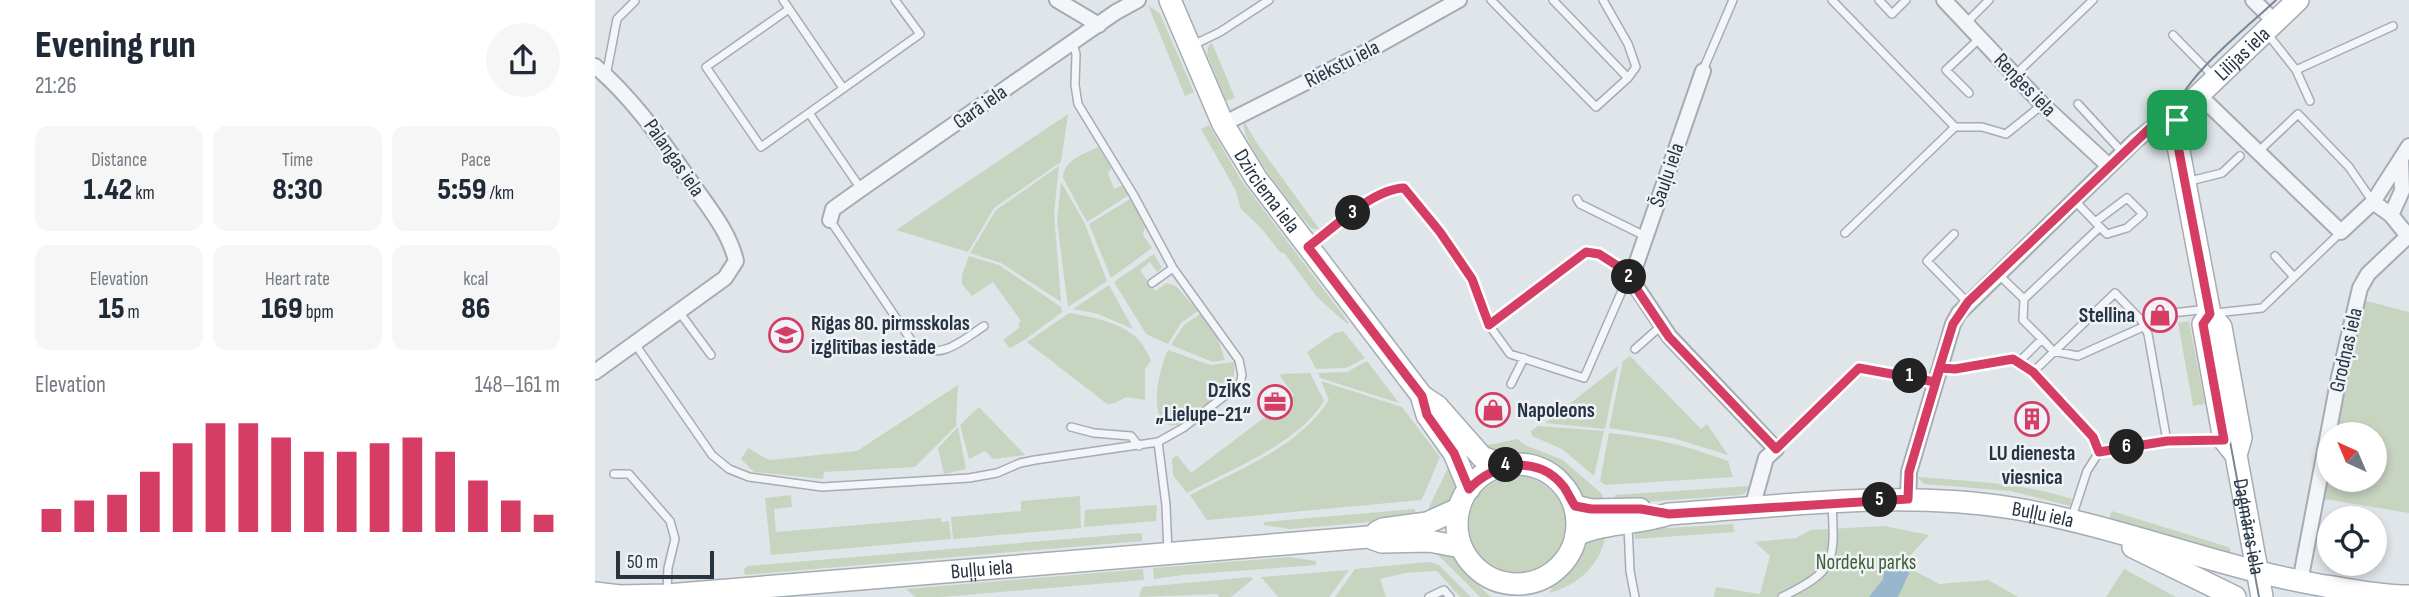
<!DOCTYPE html>
<html lang="en">
<head>
<meta charset="utf-8">
<style>
  body { margin:0; font-family:"Sofia Sans Condensed",sans-serif; background:#f6f6f7; color:#1f2937; height:100vh; display:flex; flex-direction:column; font-size:26px; white-space:nowrap }
  * { box-sizing:border-box; margin:0 }
  p { font-size:23px; color:#747a83 }
  .icon { flex:none; width:38px; height:38px; fill:none; stroke:currentColor; stroke-width:2; stroke-linecap:round; stroke-linejoin:round }
  .map { position:relative; flex:1; overflow:hidden }
  .sheet { display:flex; flex-direction:column; background:#fff; width:595px }
  .sheet>* { flex:none }
  .needle { width:46px; rotate:316deg }
  .buttons { position:absolute; left:1722px; top:422px; display:grid; gap:14px }
  .buttons a { display:grid; place-items:center; width:70px; height:70px; border-radius:50%; background:#fff; box-shadow:0 4px 10px #0003; font-size:35px }
  .scale { position:absolute; left:21px; bottom:18px; width:98px; box-sizing:border-box; padding-left:7px; border:4px solid #273442; border-top:0; font-size:19px; line-height:24px; white-space:nowrap; color:#273442; -webkit-text-stroke:5px #eff3f7; paint-order:stroke }
  .pin { position:absolute; display:grid; place-items:center; width:60px; height:60px; color:#fff; margin:-30px; border-radius:14px; box-shadow:0 4px 10px #0006 }
  .km { position:absolute; width:35px; height:35px; margin:-18px; border-radius:50%; background:#222; color:#fff; font-size:19px; line-height:35px; text-align:center }
  .round { display:grid; place-items:center; flex:none; width:74px; height:74px; border-radius:37px; background:#f6f6f7 }
  .overview { display:flex; align-items:center; justify-content:space-between; height:119px; padding:0 35px }
  h1 { font-size:38px; font-weight:800; line-height:52px }
  .figures { display:grid; grid-template-columns:repeat(3,1fr); gap:10px; height:119px; padding:7px 35px }
  .figures div { display:grid; align-content:center; border-radius:14px; background:#f6f6f7; text-align:center }
  .figures b { font-size:30px; font-weight:800 }
  .figures small { font-size:19px; font-weight:400 }
  .figures p { font-size:19px }
  .chart { height:196px; padding:14px 35px }
  .chart p { display:flex; justify-content:space-between }
  .chart svg { width:100%; height:126px; margin-top:7px; stroke:#d63d64; stroke-width:6 }
  main { display:flex; flex:1; min-height:0 }
  .map>svg:first-child { display:block }
  .green { fill:#c7d4c0 }
  .water { fill:#99b7cc }
  .lines { fill:none; stroke-linecap:round; stroke-linejoin:round }
  .lane-casing { stroke:#a5acb4; stroke-width:10 }
  .street-casing { stroke:#a5acb4; stroke-width:18 }
  .secondary-casing { stroke:#a5acb4; stroke-width:24 }
  .lane { stroke:#f3f5f8; stroke-width:7 }
  .street { stroke:#f3f5f8; stroke-width:14 }
  .secondary { stroke:#fff; stroke-width:21 }
  .tram { stroke:#788694; stroke-width:2 }
  .route-casing { stroke:#fff; stroke-width:14 }
  .route { stroke:#d63d64; stroke-width:9 }
  .labels { text-anchor:middle; dominant-baseline:central; stroke-width:5; stroke-linejoin:round; paint-order:stroke }
  .street-label { font-size:21px; fill:#273442; stroke:#eff3f7 }
  .poi-label { font-size:21px; font-weight:bold; fill:#273442; stroke:#eff3f7; text-anchor:end }
  .park-label { font-size:21px; fill:#405f34; stroke:#eff3f7 }
</style>
</head>
<body>
<main>
<section class="sheet">
<div class="overview"><div><h1>Evening run</h1><p>21:26</p></div><a class="round"><svg class="icon" aria-label="share" viewBox="0 0 24 24"><path d="M12 15V3M7 8l5-5 5 5M5 13v7h14v-7"/></svg></a></div>
<div class="figures">
<div><p>Distance</p><b>1.42<small> km</small></b></div>
<div><p>Time</p><b>8:30</b></div>
<div><p>Pace</p><b>5:59<small> /km</small></b></div>
</div>
<div class="figures">
<div><p>Elevation</p><b>15<small> m</small></b></div>
<div><p>Heart rate</p><b>169<small> bpm</small></b></div>
<div><p>kcal</p><b>86</b></div>
</div>
<div class="chart"><p><span>Elevation</span>148–161 m</p>
<svg viewBox="0 0 160 44" preserveAspectRatio="none"><path d="M5 44V36M15 44V33M25 44V31M35 44V23M45 44V13M55 44V6M65 44V6M75 44V11M85 44V16M95 44V16M105 44V13M115 44V11M125 44V16M135 44V26M145 44V33M155 44V38"/></svg>
</div>
</section>
<div class="map">
<svg width="1814" height="597" viewBox="0 0 1814 597">
  <rect width="100%" height="100%" fill="#e0e5ea"/>
  <path class="green" d="M553,5l12,9 34,78 -9,4z
    M617,43l23,55 -9,3 -19,-47 1,-8z
    M473,114l-7,48 -67,46 -26,44 -72,-22z
    M649,121l12,21 64,88 -9,-2c-14,-17 -74,-89 -67,-107z
    M614,125l32,55 108,143 -2,1 -30,-27 -32,-43 -5,-2 -19,-24 -20,-19 -5,-18 -35,-62z
    M503,147l13,21 -3,6 6,15 7,-3 5,2 3,7 -42,27 -24,-44c1,-19 20,-23 35,-31z
    M464,166l-5,47 7,89 -60,-39 -31,-10 26,-43z
    M466,182l23,40 23,59 -39,26 -11,-86z
    M535,199l15,27 -2,9 9,13 -41,30 -22,-54z
    M559,254l8,14 -5,4 -7,-10 -10,8 15,21 12,-8 9,3 22,25 -17,12 -13,21 -22,-10 -32,-52z
    M374,256l30,9 62,42 1,5 -36,27 -16,9 -7,-8 17,-13 -2,-3 3,-3 -28,-39 -21,14 -10,-12v-9z
    M514,285l24,44 -35,-15 -25,-5z
    M1768,300l46,12v201l-85,-14 5,-29v10h46v-46h-39z
    M474,313c23,4 48,8 67,24 7,6 11,16 15,23l-6,9v31l-19,-3 -11,6 -8,1 -80,-62z
    M605,314l18,25 7,21 -12,2 -42,-17 13,-20z
    M1594,321l16,83 -12,2 -15,-83z
    M748,331l22,27 -19,10 -30,1 -9,-17 28,-19z
    M573,350l42,15 25,-3 -2,23 -52,39c-38,12 -22,-57 -13,-74z
    M1035,356l71,73 6,-5 21,31 -55,-17 -64,-10 14,-67z
    M772,361l32,42 -79,-25 -2,-5 29,-1z
    M1023,366l-13,63 -60,-6z
    M715,373l14,28c-25,42 -94,69 -137,92l-14,-18 -1,-16 5,-4 14,18 103,-78 -14,-19 1,-2z
    M726,381l81,26 38,50 -17,40 -2,3 -214,20 -17,-25c49,-26 108,-47 139,-95z
    M363,385l-2,41 -41,41 -91,5 -1,7 -69,-7 -13,-13 7,-11 21,12 88,-9z
    M384,407l46,48 -32,4 -8,-8 -16,8 -9,-34z
    M943,426l66,5 -10,45 -32,-27 -30,-13 -1,-5z
    M363,427l8,42 -22,5 -6,-26z
    M1014,433c46,5 76,12 119,28l5,16 -128,8 -5,-4z
    M922,439l8,6 38,15 39,34 2,10 -18,-5 -22,-27 -20,-13 -13,-4 -28,1 -24,-9z
    M857,460c7,31 6,38 -21,57l-2,-10z
    M922,475c38,5 66,43 40,78 -8,10 -18,17 -31,19 -65,11 -83,-86 -9,-97z
    M1322,477c53,4 105,6 155,22l-2,7 -60,-15 -86,-7z
    M1155,486l-5,7 -5,2 -125,9v-9z
    M196,495l1,12 -18,2 2,23 165,-14v4l8,-1 2,18 -180,16 -6,-57z
    M485,496l1,32 -128,11 -2,-22 70,-6v-10z
    M562,505l-1,16 -72,6 1,-17z
    M820,509l1,9 -126,11 -27,-4 2,-3z
    M1517,511l113,35 5,2 1,8h-4l-118,-38z
    M1138,524l1,8 -99,7 -1,-9z
    M1289,526l45,9 -22,24 4,10 28,15 49,-4 30,17h-304l2,-10 44,7 10,-38 -15,-14 41,-4 15,-8z
    M1011,532c-4,32 -27,53 -57,61l8,-12 15,-14 15,-25z
    M544,533l3,1v7l-397,34 -1,-6 3,-3z
    M848,548l12,9 11,16 25,24h-11l-46,-46z
    M694,557l27,4v4l-133,10 -29,4 -1,-11z
    M834,562l10,3 32,32h-11l-23,-26 -32,2 -25,6 6,18h-51l20,-28z
    M548,569l1,11 -203,17h-26l-9,-8z
    M1529,569l52,28h-70z
    M754,570l-20,27h-51l-17,-20z
    M656,577l2,2 -22,18h-12l-2,-3 -78,3 3,-10z"/>
  <path class="water" d="M1296,558l16,1 4,10 -13,28h-29l14,-18 2,-14z"/>
  <g class="lines">
    <g class="lane-casing">
      <path id="lane" d="M188,0l60,88
        M896,0l105,107 32,-29 -75,-78
        M1008,0l25,44 8,23 -8,11
        M1237,0l123,127
        M1284,0l13,14 14,-14
        M194,9l-83,58 55,80 159,-113 -25,-34
        M1371,23l23,-23
        M1671,32l30,38 14,31
        M1578,35l41,42
        M598,45l27,-13 49,-32
        M1108,70l30,-70
        M1701,70l97,-44
        M1420,75l78,-75
        M11,76l11,-57 18,-18
        M1374,93l-23,-23 34,-32
        M1483,104l45,49
        M214,113l52,76
        M1664,151l39,-37 51,53 24,35
        M1591,182l36,-9 18,-17
        M982,199l3,5 65,32
        M235,220l85,126c28,14 46,-5 69,-20
        M1500,222l32,-24 16,16 -16,14 -20,6 -7,-7
        M1250,233l110,-106h27l24,7 36,-29
        M1359,234l-27,27 40,41
        M716,245c25,-19 62,-56 93,-57l57,73 11,18 17,46 21,29 74,24 37,-85 10,-14c-11,-14 -26,-25 -45,-27l-97,73
        M1680,256l19,21
        M1404,275l25,24 76,-72 -25,-26
        M557,283l21,-15
        M85,313l31,42
        M1577,313l36,-4
        M1620,313l47,-5 79,-76
        M1447,339l11,12 25,5 67,-30
        M40,344l77,111 17,14 20,8 73,10 147,-9 28,-5 23,-10 15,-3 123,-18 25,-14 57,-44 2,-9 -3,-15 -66,-92 -40,-74 -55,-90 -3,-19 1,-31 -3,-10
        M1040,349l26,-23
        M1424,362l23,-23 -19,-19 1,-21
        M1345,367l15,2 58,-10 20,13 60,65 6,15 -12,19 -15,46
        M1438,372l82,-79 26,27 7,14 19,107
        M916,384l13,-26
        M476,427l23,6 37,3 8,10
        M563,442l8,63 2,48
        M1181,449l83,-81 76,13
        M1504,452l68,-11h56
        M19,474h15l41,47 5,18 -7,29 -1,23
        M1033,525l2,46 5,26
        M834,597l15,-7 6,7
        M1187,597c54,-27 53,-34 50,-94"/>
    </g>
    <g class="street-casing">
      <path id="street" d="M462,0l42,25
        M1349,0l98,104 67,62
        M1658,0l22,22
        M0,66c39,33 67,75 96,116 17,25 38,49 45,79l-11,17 -130,94
        M1108,71l-72,208 38,57 107,113 -10,9 -14,50
        M1604,95l142,137 32,-30 36,-56
        M628,124l145,-73 91,-51
        M1778,202l18,13 17,21
        M1796,215l11,-24 -1,-31
        M235,220l3,-11 28,-20 255,-177 22,-12
        M1313,499l1,-27 44,-148 6,-11 177,-173 24,-18 17,-2
        M1705,582l39,-205 21,-89 8,-14 40,-38"/>
    </g>
    <g class="secondary-casing">
      <g id="secondary">
        <path id="s1" d="M575,0l53,124 33,54 166,218 15,10 45,51 21,8"/>
        <path id="s2" d="M1615,314l-7,10 21,116 12,15 26,142"/>
        <path d="M827,398l5,17 27,38 15,36"/>
        <path id="s3" d="M1641,455l5,-17 -20,-111 -11,-13 -32,-168 -1,-26 6,-10 115,-110"/>
        <circle cx="922" cy="524" r="60"/>
        <path d="M980,506l16,4 49,-1"/>
        <path d="M782,532l6,-3 44,-6 31,-14"/>
        <path id="s4" d="M981,535c30,-13 63,-11 93,-21 114,-8 230,-24 343,-6 107,18 207,60 313,78 28,4 56,10 84,10"/>
        <path d="M1538,547l102,50"/>
        <path id="s5" d="M0,593l25,3 47,-1 701,-58 14,5 47,-1 32,6"/>
      </g>
    </g>
    <use href="#lane" class="lane"/>
    <use href="#street" class="street"/>
    <use href="#secondary" class="secondary"/>
    <path class="tram" d="M1664,597l-83,-446c-2,-13 -5,-26 -2,-38 9,-36 74,-86 102,-113"/>
  </g>
  <g class="lines">
    <g class="route-casing">
      <path id="route" d="M1582,120l-17,2 -10,6 -182,174 -15,22 -18,58 -76,-14 -83,81 -107,-112 -45,-67 -25,-16 -13,-2 -97,73 -17,-46 -32,-47 -36,-44c-32,1 -70,40 -96,59l114,149 5,19 27,38 15,36c25,-27 70,-35 95,-2 4,6 7,13 11,19l16,3h50l28,5 239,-15 1,-27 31,-104 15,1 58,-10 20,13 60,65 6,15 68,-11 57,-1 -21,-116 7,-10 -32,-168 -1,-26"/>
    </g>
    <use href="#route" class="route"/>
  </g>
  <defs>
    <g id="shop-ring" transform="scale(1.75)"><circle r="9.5" fill="#eff3f7" stroke="#d63d64" stroke-width="1.5"/><path d="M-5-2.5h2.3a2.7 3.5 0 0 1 5.4 0H5L5.5 6h-11ZM-1.5-2.5h3a1.5 2.3 0 0 0-3 0Z" fill="#d63d64"/></g>
    <g id="school-ring" transform="scale(1.75)"><circle r="9.5" fill="#eff3f7" stroke="#d63d64" stroke-width="1.5"/><path d="M0-5L7-2L0 1L-7-2ZM-4 1L0 2.5L4 1V4Q0 6-4 4Z" fill="#d63d64"/></g>
    <g id="office-ring" transform="scale(1.75)"><circle r="9.5" fill="#eff3f7" stroke="#d63d64" stroke-width="1.5"/><path d="M-6-3h4V-5.5h4V-3h4V5H-6ZM-1-4.5V-3h2v-1.5ZM-6 0V1H6V0Z" fill="#d63d64"/></g>
    <g id="building-ring" transform="scale(1.75)"><circle r="9.5" fill="#eff3f7" stroke="#d63d64" stroke-width="1.5"/><path d="M-4-6H4V6H1V3H-1V6H-4ZM-2.5-4.3h1.7v1.8h-1.7ZM.8-4.3h1.7v1.8H.8ZM-2.5-1h1.7V.8h-1.7ZM.8-1h1.7V.8H.8Z" fill="#d63d64"/></g>
  </defs>
  <g fill-rule="evenodd">
    <use href="#shop-ring" x="1565" y="315"/>
    <use href="#school-ring" x="191" y="335"/>
    <use href="#office-ring" x="680" y="402"/>
    <use href="#shop-ring" x="898" y="410"/>
    <use href="#building-ring" x="1437" y="419"/>
  </g>
  <g class="labels">
    <g class="street-label">
      <text stroke="none"><textPath href="#s3" startOffset="438">Lilijas iela</textPath></text>
      <text transform="translate(747 64) rotate(-27)">Riekstu iela</text>
      <text transform="translate(1430 85) rotate(46)">Reņģes iela</text>
      <text transform="translate(385 107) rotate(-35)">Garā iela</text>
      <text transform="translate(79 158) rotate(55)">Palangas iela</text>
      <text transform="translate(1072 175) rotate(-71)">Šauļu iela</text>
      <text stroke="none"><textPath href="#s1" startOffset="215">Dzirciema iela</textPath></text>
      <text transform="translate(1751 350) rotate(-77)">Grodņas iela</text>
      <text stroke="none"><textPath href="#s4" startOffset="471">Buļļu iela</textPath></text>
      <text stroke="none"><textPath href="#s2" startOffset="222">Dagmāras iela</textPath></text>
      <text stroke="none"><textPath href="#s5" startOffset="388">Buļļu iela</textPath></text>
    </g>
    <g class="poi-label">
      <text x="1540" y="315">Stellina</text>
      <text x="216" y="323" text-anchor="start">Rīgas 80. pirmsskolas<tspan x="216" dy="24">izglītības iestāde</tspan></text>
      <text x="656" y="390">DzĪKS<tspan x="656" dy="24">„Lielupe-21“</tspan></text>
      <text x="922" y="410" text-anchor="start">Napoleons</text>
      <text x="1437" y="453" text-anchor="middle">LU dienesta<tspan x="1437" dy="24">viesnica</tspan></text>
    </g>
    <g class="park-label">
      <text x="1271" y="562">Nordeķu parks</text>
    </g>
  </g>
</svg>
<div class="buttons">
<a><svg class="needle" viewBox="-14 -14 28 28"><path d="M0-13l5 13h-10z" fill="#e53935"/><path d="M0 13l5-13h-10z" fill="#747a83"/></svg></a>
<a><svg class="icon" aria-label="locate" viewBox="0 0 24 24"><circle cx="12" cy="12" r="6"/><path d="M12 2v4M12 18v4M2 12h4M18 12h4"/></svg></a>
</div>
<div class="scale">50 m</div>
<div class="pin" style="left:1582px;top:120px;background:#1e9e55"><svg class="icon" aria-label="arrive" viewBox="0 0 24 24"><path d="M6 21V4h12l-3 4 3 4H6"/></svg></div>
<b class="km" style="left:1315px;top:376px">1</b>
<b class="km" style="left:1034px;top:277px">2</b>
<b class="km" style="left:758px;top:213px">3</b>
<b class="km" style="left:911px;top:465px">4</b>
<b class="km" style="left:1285px;top:500px">5</b>
<b class="km" style="left:1532px;top:447px">6</b>
</div>
</main>
</body>
</html>
